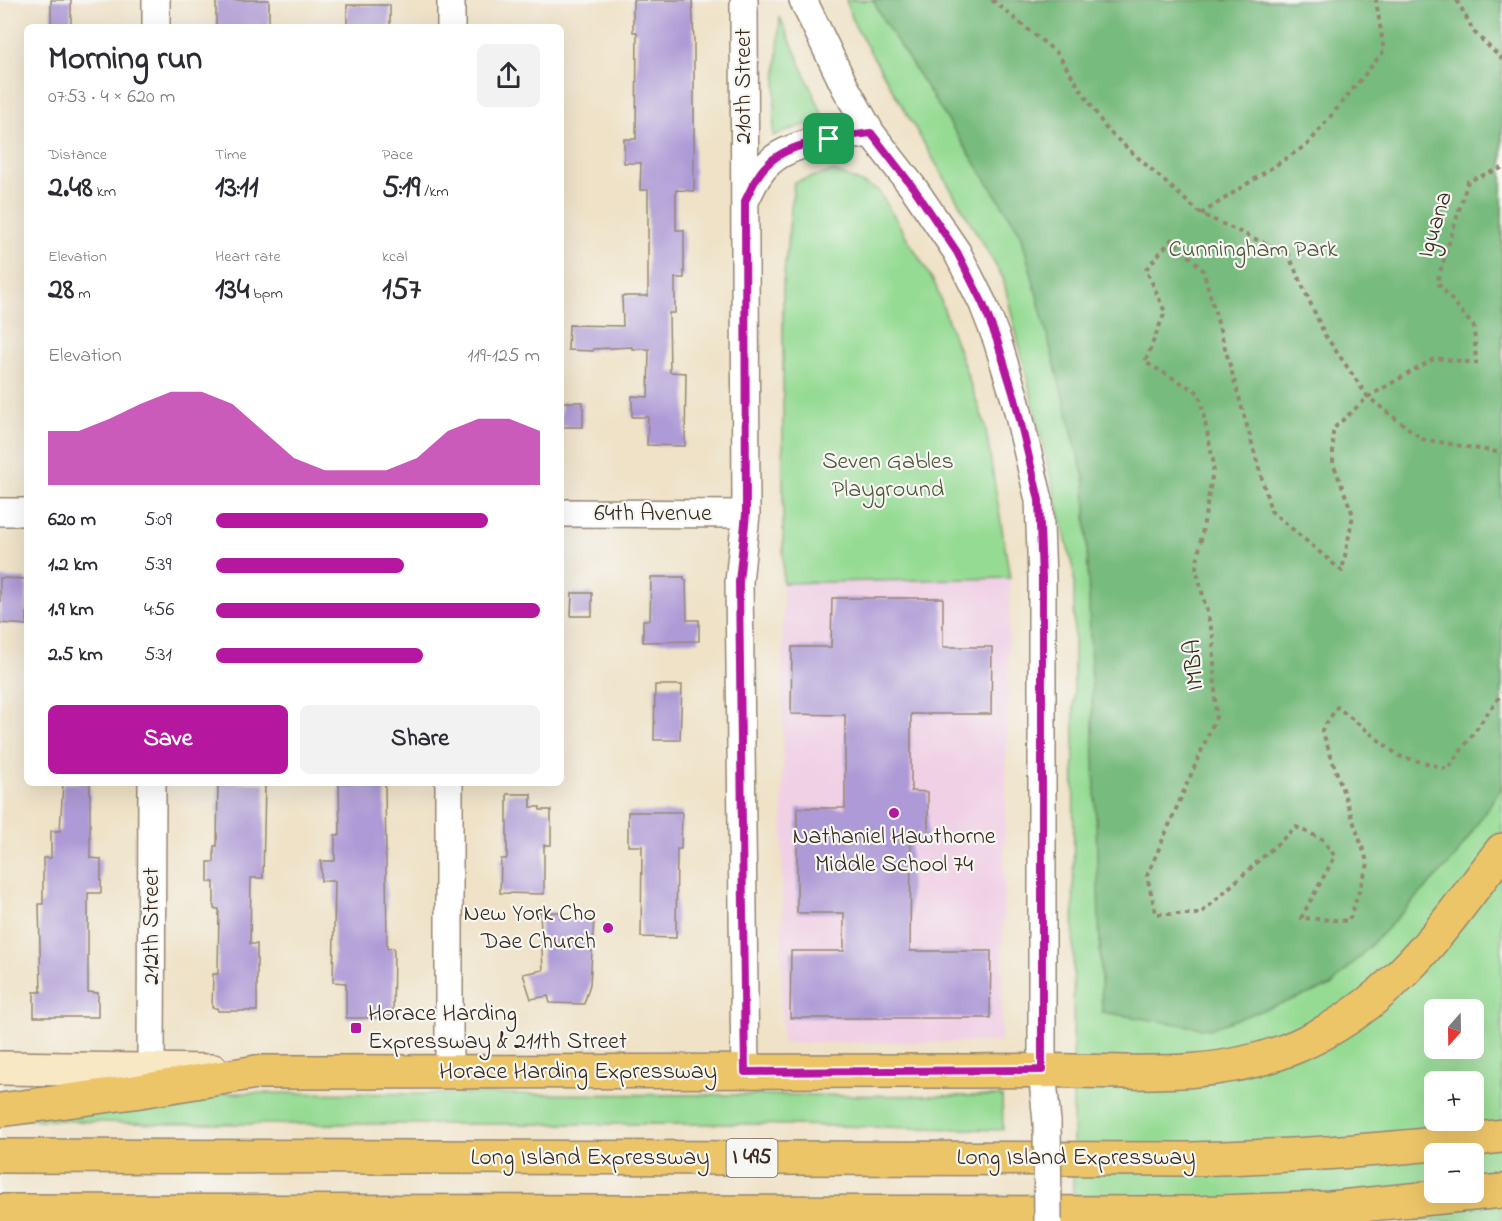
<!DOCTYPE html>
<html lang="en">
<head>
<meta charset="utf-8">
<style>
  body { margin:0; font-family:"Indie Flower",sans-serif; background:#f2f2f3; color:#2b2b33; height:100vh; display:flex; flex-direction:column; font-size:22px; white-space:nowrap }
  * { box-sizing:border-box; margin:0 }
  p { font-size:20px; color:#7c7c81 }
  .icon { flex:none; width:33px; height:33px; fill:none; stroke:currentColor; stroke-width:2; stroke-linecap:round; stroke-linejoin:round }
  .map { position:relative; flex:1; overflow:hidden }
  .details { position:absolute; left:24px; top:24px; width:540px; height:762px; display:flex; flex-direction:column; background:#fff; border-radius:9px; box-shadow:0 6px 24px #0002 }
  .details>* { flex:none }
  .needle { width:39px; rotate:200deg }
  .buttons { position:absolute; left:1424px; top:999px; display:grid; gap:12px }
  .buttons a { display:grid; place-items:center; width:60px; height:60px; border-radius:9px; background:#fff; box-shadow:0 6px 24px #0002; font-size:30px }
  .pin { position:absolute; display:grid; place-items:center; width:51px; height:51px; color:#fff; margin:-26px; border-radius:12px; box-shadow:0 3px 9px #0006 }
  .round { display:grid; place-items:center; flex:none; width:63px; height:63px; border-radius:9px; background:#f2f2f3 }
  .headline { display:flex; align-items:center; justify-content:space-between; height:102px; padding:0 24px }
  h1 { font-size:33px; font-weight:700; line-height:45px }
  .metrics { display:grid; grid-template-columns:repeat(3,1fr); gap:9px; height:102px; padding:6px 24px }
  .metrics div { display:grid; align-content:center }
  .metrics b { font-size:30px; font-weight:700 }
  .metrics small { font-size:16px; font-weight:400 }
  .metrics p { font-size:16px }
  .chart { height:168px; padding:12px 24px }
  .chart p { display:flex; justify-content:space-between }
  .chart svg { width:100%; height:108px; margin-top:6px; fill:#b5179e; opacity:.7 }
  .button { display:flex; gap:12px; margin-top:auto; padding:12px 24px }
  .button a { flex:1; height:69px; border-radius:9px; background:#b5179e; color:#fff; font-size:24px; font-weight:700; line-height:69px; text-align:center }
  .button a+a { background:#f2f2f3; color:#2b2b33 }
  ul { padding:0 24px; list-style:none; font-size:20px }
  li { display:grid; grid-template-columns:96px 72px 1fr; align-items:center; height:45px }
  li i { height:15px; border-radius:8px; background:#b5179e }
  .map>svg:first-child { display:block }
  .built { fill:#f0d0e5 }
  .green { fill:#96db94; stroke:#688259; stroke-width:1.5; fill-rule:evenodd }
  .forest { fill:#78bb7e; stroke:#5a724e; stroke-width:1.5 }
  .building { fill:#ad9ad6 }
  .lines { fill:none; stroke-linecap:round; stroke-linejoin:round }
  .street-casing { stroke:#958672; stroke-width:30 }
  .secondary-casing { stroke:#958672; stroke-width:36 }
  .primary-casing { stroke:#958672; stroke-width:36 }
  .highway-casing { stroke:#958672; stroke-width:36 }
  .path { stroke:#958672; stroke-width:4; stroke-dasharray:4.5 4.5; stroke-linecap:butt }
  .street { stroke:#fff; stroke-width:27 }
  .secondary { stroke:#f8e8c3; stroke-width:33 }
  .primary { stroke:#edc569; stroke-width:33 }
  .highway { stroke:#edc569; stroke-width:33 }
  .street-bridge-casing { stroke:#958672; stroke-width:30; stroke-linecap:butt }
  .street-bridge { stroke:#fff; stroke-width:27 }
  .route-casing { stroke:#fff; stroke-width:12 }
  .route { stroke:#b5179e; stroke-width:8 }
  .poi-dot { fill:#b5179e; stroke:#f6f6f2; stroke-width:2 }
  .labels { text-anchor:middle; dominant-baseline:central; stroke-width:4.5; stroke-linejoin:round; paint-order:stroke }
  .shield { fill:#f6f6f2; stroke:#73675e; stroke-width:1.5 }
  .shield-label { font-size:22px; font-weight:bold; fill:#3b2a1e }
  .street-label { font-size:24px; fill:#3b2a1e; stroke:#f6f6f2 }
  .park-label { font-size:24px; fill:#52563c; stroke:#f6f6f2 }
  .poi-label { font-size:24px; fill:#3b2a1e; stroke:#f6f6f2 }
</style>
</head>
<body>
<div class="map">
<svg width="1502" height="1221" viewBox="0 0 1502 1221">
  <rect width="100%" height="100%" fill="#f6f6f2"/>
  <filter id="ink" filterUnits="userSpaceOnUse"><feTurbulence type="fractalNoise" baseFrequency=".0167" numOctaves="2"/><feDisplacementMap in="SourceGraphic" scale="12" xChannelSelector="R" yChannelSelector="G"/><feConvolveMatrix kernelMatrix="1 2 1 2 8 2 1 2 1" color-interpolation-filters="sRGB"/></filter>
  <filter id="wash" filterUnits="userSpaceOnUse"><feTurbulence type="fractalNoise" baseFrequency=".008" numOctaves="4" result="noise"/><feDisplacementMap in="SourceGraphic" scale="24" xChannelSelector="R" yChannelSelector="G"/><feGaussianBlur stdDeviation="1.35" result="paint"/><feColorMatrix in="noise" values="0 0 0 0 0 0 0 0 0 0 0 0 0 0 0 0 0 1.4 0 .05"/><feComposite in="paint" operator="in"/></filter>
  <g filter="url(#wash)">
    <rect width="100%" height="100%" fill="#efe2c7"/>
    <path class="built" d="M1010,578l-9,464 -219,1 1,-460z"/>
    <path class="green" d="M846,0h656v1221h-429l1,-648 -71,-295 -148,-252zM1434,1010h39v38h-39zM1434,1082h39v38h-39zM1434,1154h39v38h-39z
      M780,17l44,101 -51,18z
      M834,171l44,19 57,94 50,141 25,153 -227,5v-300l11,-101z
      M221,1093l781,3 1,34 -252,-6h-591l-145,-5z"/>
    <path class="forest" d="M873,0h629v786l-47,72 -124,128 -122,43 -107,-17 -17,-530 -64,-248 -138,-214z"/>
    <g id="blocks">
      <path class="building" d="M51,0h20v27h-20z
        M216,0h53v27h-53z
        M633,0h59l2,41v150l-18,-1v40h8v48h-9v35h-6l1,59 16,1 -1,73 -38,-1 1,-28h-16v-21l16,1 1,-48h-17v-2l-39,2v2l-25,-1 1,-25 54,1 -1,-30h26v-106h-8l1,-27h-17v-24h12l1,-107h-4z
        M347,5h43v22h-43z
        M561,402h22v25h-22z
        M651,577h33v3h2l1,40h12v21l-56,1v-22h7z
        M0,578l27,1v46l-27,-2z
        M572,593h20v23h-21z
        M832,598h111v49h49l-1,67h-80v77l17,1v49h-17l-1,110h81l-1,67h-200l1,-67h53v-38h-47v-105h48v-93l-54,-1 1,-67h39z
        M655,685h27l-2,55h-26z
        M63,783h27v75l11,1v34h-13v99l10,1v24h-64v-25h7l-2,-88h4v-46h8v-27h9z
        M218,783h47l-2,95h-12l-1,66h7v67h-39l-1,-3h-5l1,-34h5l1,-65h-5v-27h-6v-20h6v-16h3z
        M339,783h46l2,166 7,-1 -1,70h-47v-35l-13,-1 2,-101h-14v-20h14v-26h5z
        M507,794h24v13h9v3h11v35h-7v49l-44,-1 1,-34h5l1,-2z
        M628,812h54l-1,37h-4l-1,89 -35,-1 1,-91h-14z
        M540,912h20v6h34l-4,66 -6,20 -34,-1 -2,-7 -17,3 -8,-25 20,-4z"/>
    </g>
  </g>
  <g filter="url(#ink)">
    <use href="#blocks" fill-opacity="0" stroke="#958672" stroke-width="1.5"/>
    <g class="lines">
      <g class="street-casing">
        <path id="street" d="M744,0l2,514 -7,68 6,491
          M803,0l42,87 26,46 44,57 42,62 26,52 14,36 18,59 24,101 3,78v492l5,52
          M156,27v-27
          M451,27v-27
          M745,201c7,-14 13,-29 25,-39 22,-21 72,-25 101,-29
          M0,512h27
          M561,513l185,1
          M151,1069l1,-286
          M449,1072v-289"/>
      </g>
      <g class="secondary-casing">
        <path id="secondary" d="M0,1068l213,3"/>
      </g>
      <g class="primary-casing">
        <path id="primary" d="M257,1072c234,0 468,1 703,-1 38,0 76,-1 113,0 77,2 153,6 224,-25 96,-42 144,-116 205,-196"/>
      </g>
      <g class="highway-casing">
        <path id="highway" d="M0,1110l134,-18 123,-20
          M0,1156l1192,3c104,-3 207,-9 310,-23
          M0,1211l1193,2 137,-5 172,-17"/>
      </g>
      <path class="path" d="M992,0l65,53 50,77 94,84 87,40 37,81 43,62 54,42 80,14
        M1457,0l17,32 28,27
        M1502,168l-34,13 -31,101 37,45 2,36 -41,-5 -67,39 -35,32v34l20,52 -11,56 -71,-60 -68,-241 -31,-31 -26,30 19,43 -20,50 54,31 15,72 -18,103 17,68 3,81 -69,159 9,38h44l96,-87 26,12 13,17 -34,62 48,3 19,-57 -46,-134 15,-23 62,49 49,13 54,-76
        M1201,214l107,-70 76,-93 -8,-51"/>
      <use href="#street" class="street"/>
      <use href="#secondary" class="secondary"/>
      <use href="#primary" class="primary"/>
      <use href="#highway" class="highway"/>
      <g class="street-bridge-casing">
        <path id="street-bridge" d="M1047,1122l1,99"/>
      </g>
      <use href="#street-bridge" class="street-bridge"/>
    </g>
  </g>
  <g class="lines" filter="url(#ink)">
    <g class="route-casing">
      <path id="route" d="M871,133l44,57 42,62 26,52 14,36 18,59 24,101 3,78v492l-297,2 -6,-490 7,-68 -1,-313c7,-14 13,-29 25,-39 22,-21 72,-25 101,-29z"/>
    </g>
    <use href="#route" class="route"/>
  </g>
  <g class="poi-dot">
    <circle cx="894" cy="813" r="6"/>
    <circle cx="608" cy="928" r="6"/>
    <rect x="350" y="1022" width="12" height="12" rx="3"/>
  </g>
  <g class="labels">
    <rect class="shield" x="726.5" y="1139" width="51" height="38" rx="4.5"/>
    <g class="shield-label">
      <text x="752" y="1158">I 495</text>
    </g>
    <g class="street-label">
      <text transform="translate(744 86) rotate(-90)">210th Street</text>
      <text transform="translate(1436 225) rotate(-73)">Iguana</text>
      <text x="653" y="514">64th Avenue</text>
      <text transform="translate(1195 665) rotate(-94)">IMBA</text>
      <text transform="translate(152 926) rotate(-90)">212th Street</text>
      <text x="578" y="1072">Horace Harding Expressway</text>
      <text x="590" y="1158">Long Island Expressway</text>
      <text x="1076" y="1158">Long Island Expressway</text>
    </g>
    <g class="park-label">
      <text x="1253" y="250">Cunningham Park</text>
      <text x="888" y="462">Seven Gables<tspan x="888" dy="28">Playground</tspan></text>
    </g>
    <g class="poi-label">
      <text x="894" y="837">Nathaniel Hawthorne<tspan x="894" dy="28">Middle School 74</tspan></text>
      <text x="596" y="914" text-anchor="end">New York Cho<tspan x="596" dy="28">Dae Church</tspan></text>
      <text x="368" y="1014" text-anchor="start">Horace Harding<tspan x="368" dy="28">Expressway &amp; 211th Street</tspan></text>
    </g>
  </g>
</svg>
<div class="buttons">
<a><svg class="needle" viewBox="-14 -14 28 28"><path d="M0-13l5 13h-10z" fill="#e53935"/><path d="M0 13l5-13h-10z" fill="#7c7c81"/></svg></a>
<a>+</a>
<a>−</a>
</div>
<div class="pin" style="left:829px;top:139px;background:#1e9e55"><svg class="icon" aria-label="arrive" viewBox="0 0 24 24"><path d="M6 21V4h12l-3 4 3 4H6"/></svg></div>
<section class="details">
<div class="headline"><div><h1>Morning run</h1><p>07:53 · 4 × 620 m</p></div><a class="round"><svg class="icon" aria-label="share" viewBox="0 0 24 24"><path d="M12 15V3M7 8l5-5 5 5M5 13v7h14v-7"/></svg></a></div>
<div class="metrics">
<div><p>Distance</p><b>2.48<small> km</small></b></div>
<div><p>Time</p><b>13:11</b></div>
<div><p>Pace</p><b>5:19<small> /km</small></b></div>
</div>
<div class="metrics">
<div><p>Elevation</p><b>28<small> m</small></b></div>
<div><p>Heart rate</p><b>134<small> bpm</small></b></div>
<div><p>kcal</p><b>157</b></div>
</div>
<div class="chart"><p><span>Elevation</span>119–125 m</p>
<svg viewBox="0 0 160 44" preserveAspectRatio="none"><path d="M0 44V22L10 22L20 17L30 11L40 6L50 6L60 11L70 22L80 33L90 38L100 38L110 38L120 33L130 22L140 17L150 17L160 22V44z"/></svg>
</div>
<ul>
<li><b>620 m</b>5:09<i style="width:84%"></i></li>
<li><b>1.2 km</b>5:39<i style="width:58%"></i></li>
<li><b>1.9 km</b>4:56<i style="width:100%"></i></li>
<li><b>2.5 km</b>5:31<i style="width:64%"></i></li>
</ul>
<div class="button"><a>Save</a><a>Share</a></div>
</section>
</div>
</body>
</html>
